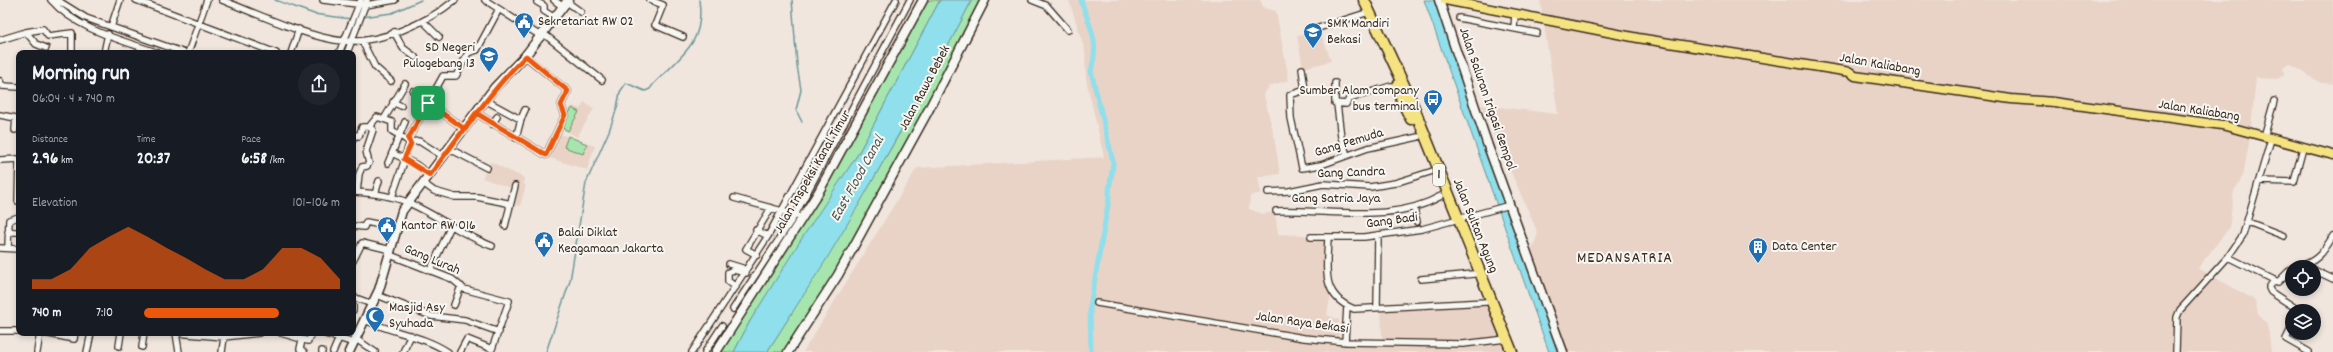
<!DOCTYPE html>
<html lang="en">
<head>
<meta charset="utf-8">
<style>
  body { margin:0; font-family:Dekko,sans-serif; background:#20242c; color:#f1f3f6; height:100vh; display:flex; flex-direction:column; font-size:15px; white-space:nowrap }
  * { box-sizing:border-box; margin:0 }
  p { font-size:13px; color:#9ea1a6 }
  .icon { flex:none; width:22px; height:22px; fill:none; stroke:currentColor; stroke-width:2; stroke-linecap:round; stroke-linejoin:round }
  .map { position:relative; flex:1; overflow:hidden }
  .sheet { position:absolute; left:16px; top:50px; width:340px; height:286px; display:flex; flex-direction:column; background:#171b24; border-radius:8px; box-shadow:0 2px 6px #0003 }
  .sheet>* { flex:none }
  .fabs { position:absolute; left:2285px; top:260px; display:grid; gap:8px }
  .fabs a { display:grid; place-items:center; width:36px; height:36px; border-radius:50%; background:#171b24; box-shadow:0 2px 6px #0003; font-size:20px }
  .pin { position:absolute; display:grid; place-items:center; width:34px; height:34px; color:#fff; margin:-17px; border-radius:8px; box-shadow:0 2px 6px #0006 }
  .round { display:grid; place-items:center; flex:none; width:42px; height:42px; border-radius:21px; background:#20242c }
  .headline { display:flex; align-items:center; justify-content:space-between; height:68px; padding:0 16px }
  h1 { font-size:22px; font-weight:700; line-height:30px }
  .metrics { display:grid; grid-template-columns:repeat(3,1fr); gap:6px; height:68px; padding:4px 16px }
  .metrics div { display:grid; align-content:center }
  .metrics b { font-size:17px; font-weight:700 }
  .metrics small { font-size:11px; font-weight:400 }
  .metrics p { font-size:11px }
  .chart { height:112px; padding:8px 16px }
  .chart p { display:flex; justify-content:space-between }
  .chart svg { width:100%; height:72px; margin-top:4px; fill:#ea580c; opacity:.7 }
  ul { padding:0 16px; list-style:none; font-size:13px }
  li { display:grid; grid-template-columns:64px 48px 1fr; align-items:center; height:30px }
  li i { height:10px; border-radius:5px; background:#ea580c }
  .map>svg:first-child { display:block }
  .built { fill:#e9d3c6 }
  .green { fill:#a6e6ae; stroke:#708866 }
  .water { fill:#8fdfec; stroke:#6d979a }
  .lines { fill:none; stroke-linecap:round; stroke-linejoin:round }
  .stream { stroke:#6d979a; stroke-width:1.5 }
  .canal { stroke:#8fdfec; stroke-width:5 }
  .street-casing { stroke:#3b2a1e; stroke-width:8 }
  .secondary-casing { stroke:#3b2a1e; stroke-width:11 }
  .primary-casing { stroke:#3b2a1e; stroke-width:11 }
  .highway-casing { stroke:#3b2a1e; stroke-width:13 }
  .street { stroke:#f6f6f2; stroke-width:5.5 }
  .secondary { stroke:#f6f6f2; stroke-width:8 }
  .primary { stroke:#f5e382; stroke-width:8 }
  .highway { stroke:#f5e382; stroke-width:10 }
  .route-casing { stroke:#fff; stroke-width:8 }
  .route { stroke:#ea580c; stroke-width:5 }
  .labels { text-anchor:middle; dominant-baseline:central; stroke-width:4; stroke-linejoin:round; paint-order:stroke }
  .shield { fill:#f6f6f2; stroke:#73675e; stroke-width:1 }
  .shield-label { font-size:13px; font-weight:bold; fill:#3b2a1e }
  .poi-label { font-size:14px; fill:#3b2a1e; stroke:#f6f6f2; text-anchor:start }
  .street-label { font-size:14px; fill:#3b2a1e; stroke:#f6f6f2 }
  .water-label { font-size:15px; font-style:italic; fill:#505752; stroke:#f6f6f2 }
  .quarter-label { font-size:16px; letter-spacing:1px; fill:#3b2a1e; stroke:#f6f6f2 }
</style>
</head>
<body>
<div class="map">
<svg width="2333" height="352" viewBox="0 0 2333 352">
  <rect width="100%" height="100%" fill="#f0e6de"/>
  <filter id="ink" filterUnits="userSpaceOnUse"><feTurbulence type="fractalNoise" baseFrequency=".025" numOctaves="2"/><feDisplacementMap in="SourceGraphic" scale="8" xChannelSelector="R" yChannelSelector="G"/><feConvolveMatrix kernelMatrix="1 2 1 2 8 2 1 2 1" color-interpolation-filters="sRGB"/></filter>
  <g filter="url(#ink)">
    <path class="built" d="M1069,0h191l4,8 12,3 13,69 -20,6 -5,9 10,41 6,38 -22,3 3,16 -11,3 -1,13 14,5 12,-2 3,22 47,2 6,58 -4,21 12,5v21l43,-2 -1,-33 105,-4 18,50h-701l114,-184 187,-11 -18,-78 -1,-28z
      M1540,0h793v84l-12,-1 -31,-19 -7,3 1,8 -7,4 -21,-1 -6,60 -7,38 -9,15 -5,37 -31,40 57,32 3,14 10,11 3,27h-708l-34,-94 9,-25 -57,-128 77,9z
      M1320,31l11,30 -28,7 -6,-32z
      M584,102l10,7 -17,28 -16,-9 12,-22 7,3z
      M557,133l38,13 -8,24 -40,-13z
      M491,162l33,16 -1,6 3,1 -6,21 -12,-3 3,-15 -29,-10z"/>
    <path class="green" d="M923,0h17l-82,154 -108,167 -16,31h-18l77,-117z
      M972,0h13l-136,255 -62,97h-20c73,-114 143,-232 205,-352z
      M572,108l7,4 -11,19 -7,-4z
      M568,136l19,8 -4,10 -19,-7z"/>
    <path class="water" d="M940,0h32l-28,54 -83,147 -35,59 -59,92h-33l16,-31 52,-83 56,-84z
      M1424,0h15l124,352h-14z"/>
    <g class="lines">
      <path class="stream" d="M275,0l39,14 37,5
        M792,0l5,65 4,25 -5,20 6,12
        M362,17l30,-4 29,-13
        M546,352l24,-71 16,-98 23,-52 8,-23 3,-16 6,-9 19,8 5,-2c4,-7 11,-12 17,-18 23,-22 37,-36 32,-71"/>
      <path class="canal" d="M1081,0c9,29 19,39 10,71l22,90c0,14 -5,24 -4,38l-19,108 1,45"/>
      <g class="street-casing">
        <path id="street" d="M51,0c26,30 71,40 107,53
          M57,0l29,18 99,35
          M136,0l140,53
          M222,0c33,13 87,38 121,41 36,3 84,-18 112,-41
          M323,0l43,5 29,-5
          M485,0l57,37
          M554,0l9,7
          M650,0l13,5 -8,20 28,12
          M1032,0l15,6 21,24
          M537,2l7,4v5l11,7
          M567,2l14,10
          M1459,18l78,15
          M424,22l15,15
          M111,27l9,-27
          M1514,28l1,-13
          M1312,30l54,-17
          M26,32l17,-3 5,7 24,-3v20
          M394,32l9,16 12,9
          M544,34l58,46
          M0,40l26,-8 10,12 10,4
          M362,41l13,26 16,14
          M104,53l4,-19
          M188,53l19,-53
          M291,53l8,-24
          M339,53l22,-53
          M347,53l20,-53
          M1302,69l3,21 -15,5 1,23 11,50 19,-3 47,-17 50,-11
          M0,81l2,5 17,1
          M1335,83v20l11,1 3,-5 42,-13 8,1
          M413,91l17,9
          M485,100l35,19
          M393,102l8,4
          M428,103l34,24 2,4
          M1337,104l4,33 6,18
          M476,113l70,42 19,-40 -4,-10 7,-14 -43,-35
          M0,115l16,3 -1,12
          M384,119l21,-35
          M492,124l5,-7
          M369,127l8,-10 15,5v9l18,11 -6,17
          M2264,137l10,-36
          M516,138c3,-10 4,-19 9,-28
          M353,139l2,-4 4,1 3,-9h7
          M408,139l35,-63h13l12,-23 9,-3 22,-41
          M410,142l9,-1 25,16
          M450,149l37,19
          M392,153l23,11 15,11
          M0,160l19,-1
          M388,163l17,-41
          M2260,181l34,1 9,-34
          M423,183l11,8 21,6h22l30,6 3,3
          M353,192c18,1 37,3 54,10 30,13 55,33 85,44
          M357,192l2,-18 3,-7 5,-1 2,-3 -3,-12 7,-21 -4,-3
          M1268,192l21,-1 34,-7 47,3 25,-4 38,-12
          M375,194l4,-13
          M392,197l13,-38
          M734,198l63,17
          M18,201l1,-42
          M1414,207l3,15
          M1276,211c54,-2 116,13 165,-15
          M2248,222l36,14
          M353,226l11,1 2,-5 30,6
          M505,226l10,-40
          M756,230l12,6
          M8,232h11
          M1311,237h53l58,-8 88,-24
          M1328,237c-1,31 -8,58 26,72l132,-7
          M0,248l19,1
          M8,248l1,-28 10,-3
          M390,255l62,24 12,10 45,12 -17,48 -25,-10 -7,13
          M757,255l-11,-6 25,-41
          M2228,257l50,25 14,-14
          M353,261l9,-18 29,7
          M729,264l13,4
          M2297,267c20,-5 26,-14 36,-31
          M2314,270l19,9
          M430,271l21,-45
          M1421,279l53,-5
          M2274,280l-5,8 2,4 29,19
          M736,287l-8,-6v-9l6,-2 12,3
          M377,295l54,21 34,4 34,12
          M353,297l19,7
          M1097,303l207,35 43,4 116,2 43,-5
          M454,305l7,-19
          M353,306v4
          M1377,307l1,-72
          M733,309l62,-94 115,-215
          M365,320c27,13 57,15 83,32
          M2292,327l-6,12 23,13
          M0,331h19
          M44,333l30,6 1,-6
          M176,333l48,4 35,-4
          M176,333l3,19
          M281,333l27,8 5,-8
          M322,333l32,10
          M356,339l19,13
          M302,340l-2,9 4,3
          M1345,342l2,-36
          M119,346l2,-13
          M142,347l2,-14
          M322,351v1
          M37,352l3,-19
          M87,352l4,-19
          M222,352l2,-15
          M333,352l6,-14
          M403,352l8,-17
          M692,352l76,-116 128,-236
          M705,352l17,-26
          M2176,352l1,-35 3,-7 48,-53 15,-22 28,-96"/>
      </g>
      <g class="secondary-casing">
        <path id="secondary" d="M1439,0l49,146 75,206
          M349,352l30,-62 23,-79 93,-124 30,-31 43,-56
          M716,352l102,-159 105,-193
          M788,352l50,-77 90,-164 57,-111"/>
      </g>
      <g class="primary-casing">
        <path id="primary" d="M1445,0l193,38 212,34 5,4 156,23 43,3 168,23 111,30"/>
      </g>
      <g class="highway-casing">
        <path id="highway" d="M1364,0l46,98 102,254
          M1398,85l4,16 9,18"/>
      </g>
      <use href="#street" class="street"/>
      <use href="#secondary" class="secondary"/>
      <use href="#primary" class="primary"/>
      <use href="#highway" class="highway"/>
    </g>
  </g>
  <g class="lines" filter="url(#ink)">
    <g class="route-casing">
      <path id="route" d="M428,103l-20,36 3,5 -7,15 26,16 46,-62 70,42 19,-40 -4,-10 7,-14 -42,-35c-24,23 -43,48 -62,75l-2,-4 -34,-24"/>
    </g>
    <use href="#route" class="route"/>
  </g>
  <defs>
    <g id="civic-pin" transform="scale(1)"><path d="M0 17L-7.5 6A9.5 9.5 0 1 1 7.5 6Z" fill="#1f6fb2" stroke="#f6f6f2"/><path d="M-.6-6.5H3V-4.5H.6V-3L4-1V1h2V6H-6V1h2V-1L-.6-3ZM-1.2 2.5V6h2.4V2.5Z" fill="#fff"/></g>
    <g id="school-pin" transform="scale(1)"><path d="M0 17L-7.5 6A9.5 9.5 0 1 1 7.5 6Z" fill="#1f6fb2" stroke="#f6f6f2"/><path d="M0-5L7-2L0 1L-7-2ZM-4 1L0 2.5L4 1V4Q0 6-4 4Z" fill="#fff"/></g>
    <g id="bus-pin" transform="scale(1)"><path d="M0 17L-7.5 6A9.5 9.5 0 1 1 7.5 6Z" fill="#1f6fb2" stroke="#f6f6f2"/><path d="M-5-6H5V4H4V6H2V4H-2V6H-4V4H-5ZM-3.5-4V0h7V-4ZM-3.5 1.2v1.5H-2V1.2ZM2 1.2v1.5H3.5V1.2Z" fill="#fff"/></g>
    <g id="building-pin" transform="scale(1)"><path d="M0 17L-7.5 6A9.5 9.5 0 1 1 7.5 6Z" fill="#1f6fb2" stroke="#f6f6f2"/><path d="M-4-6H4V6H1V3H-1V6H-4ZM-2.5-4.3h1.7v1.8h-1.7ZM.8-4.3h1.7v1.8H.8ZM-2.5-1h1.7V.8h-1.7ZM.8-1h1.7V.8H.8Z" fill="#fff"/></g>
    <g id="mosque-pin" transform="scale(1)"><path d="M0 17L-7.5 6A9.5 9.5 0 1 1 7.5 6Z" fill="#1f6fb2" stroke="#f6f6f2"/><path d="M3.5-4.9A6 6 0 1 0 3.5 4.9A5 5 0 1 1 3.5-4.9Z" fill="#fff"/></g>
  </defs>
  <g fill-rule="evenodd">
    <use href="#civic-pin" x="524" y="22"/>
    <use href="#school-pin" x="1313" y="32"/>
    <use href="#school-pin" x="489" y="56"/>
    <use href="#bus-pin" x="1433" y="99"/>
    <use href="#civic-pin" x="387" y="226"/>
    <use href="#civic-pin" x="544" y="241"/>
    <use href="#building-pin" x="1758" y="247"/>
    <use href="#mosque-pin" x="375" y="316"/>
  </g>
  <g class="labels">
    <rect class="shield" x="1433" y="164" width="12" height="22" rx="3"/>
    <g class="shield-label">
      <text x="1439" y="175">1</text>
    </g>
    <g class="poi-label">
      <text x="538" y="22">Sekretariat RW 02</text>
      <text x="1327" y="24">SMK Mandiri<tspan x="1327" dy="16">Bekasi</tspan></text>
      <text x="475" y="48" text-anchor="end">SD Negeri<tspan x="475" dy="16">Pulogebang 13</tspan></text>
      <text x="1419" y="91" text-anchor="end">Sumber Alam company<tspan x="1419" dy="16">bus terminal</tspan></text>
      <text x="401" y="226">Kantor RW 016</text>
      <text x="558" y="233">Balai Diklat<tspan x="558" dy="16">Keagamaan Jakarta</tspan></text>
      <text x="1772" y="247">Data Center</text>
      <text x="389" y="308">Masjid Asy<tspan x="389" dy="16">Syuhada</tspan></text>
    </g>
    <g class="street-label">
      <text transform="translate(1880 65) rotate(10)">Jalan Kaliabang</text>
      <text transform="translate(925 88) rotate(-62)">Jalan Rawa Bebek</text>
      <text transform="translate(1487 99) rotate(71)">Jalan Saluran Irigasi Gempol</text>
      <text transform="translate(2199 111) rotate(9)">Jalan Kaliabang</text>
      <text transform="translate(1349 143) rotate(-17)">Gang Pemuda</text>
      <text transform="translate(813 172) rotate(-60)">Jalan Inspeksi Kanal Timur</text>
      <text transform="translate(1351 173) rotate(-2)">Gang Candra</text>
      <text x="1336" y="199">Gang Satria Jaya</text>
      <text transform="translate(1392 221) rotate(-8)">Gang Badi</text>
      <text transform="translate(1475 226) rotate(68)">Jalan Sultan Agung</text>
      <text transform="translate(432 260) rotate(23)">Gang Lurah</text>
      <text transform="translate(1302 323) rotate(8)">Jalan Raya Bekasi</text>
    </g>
    <g class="water-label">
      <text transform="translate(858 179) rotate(-61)">East Flood Canal</text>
    </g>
    <g class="quarter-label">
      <text x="1625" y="258">MEDANSATRIA</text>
    </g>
  </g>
</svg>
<div class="fabs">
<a><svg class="icon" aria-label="locate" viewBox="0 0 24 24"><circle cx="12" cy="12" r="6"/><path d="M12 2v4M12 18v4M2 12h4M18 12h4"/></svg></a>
<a><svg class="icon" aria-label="layers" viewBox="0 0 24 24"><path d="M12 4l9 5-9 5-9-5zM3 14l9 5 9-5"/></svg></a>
</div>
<div class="pin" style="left:428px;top:103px;background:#1e9e55"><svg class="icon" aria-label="arrive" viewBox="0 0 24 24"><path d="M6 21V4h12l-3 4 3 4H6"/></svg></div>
<section class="sheet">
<div class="headline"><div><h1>Morning run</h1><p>06:04 · 4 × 740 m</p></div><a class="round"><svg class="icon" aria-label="share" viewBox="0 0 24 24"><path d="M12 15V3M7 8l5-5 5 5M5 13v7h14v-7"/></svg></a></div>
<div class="metrics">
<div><p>Distance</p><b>2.96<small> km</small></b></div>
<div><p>Time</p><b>20:37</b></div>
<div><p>Pace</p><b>6:58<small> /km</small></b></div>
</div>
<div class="chart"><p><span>Elevation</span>101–106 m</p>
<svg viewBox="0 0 160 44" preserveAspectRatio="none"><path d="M0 44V38L10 38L20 32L30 19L40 12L50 6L60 12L70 19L80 25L90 32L100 38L110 38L120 32L130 19L140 19L150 25L160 38V44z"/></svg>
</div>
<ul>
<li><b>740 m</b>7:10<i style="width:69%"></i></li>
</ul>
</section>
</div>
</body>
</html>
